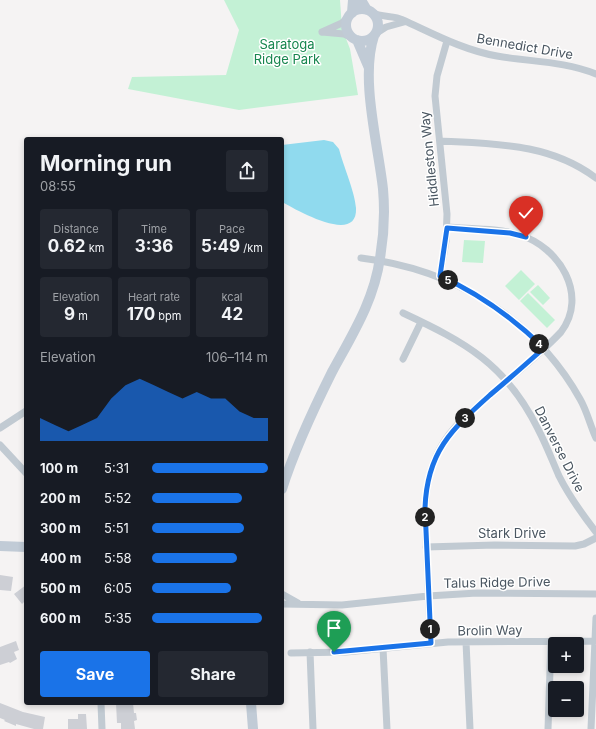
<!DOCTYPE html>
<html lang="en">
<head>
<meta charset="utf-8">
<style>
  body { margin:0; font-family:Inter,sans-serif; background:#242831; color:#f1f3f6; height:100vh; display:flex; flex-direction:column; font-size:15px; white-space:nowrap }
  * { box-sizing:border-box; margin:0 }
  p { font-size:13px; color:#9ea1a6 }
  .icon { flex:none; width:22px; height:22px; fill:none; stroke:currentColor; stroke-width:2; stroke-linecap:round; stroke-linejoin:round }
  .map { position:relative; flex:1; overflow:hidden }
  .side { position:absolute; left:24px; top:137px; width:260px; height:568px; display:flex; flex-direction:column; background:#171b24; border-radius:4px; box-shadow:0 2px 6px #0003 }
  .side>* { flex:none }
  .tools { position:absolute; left:548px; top:637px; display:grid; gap:8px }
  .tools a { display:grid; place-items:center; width:36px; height:36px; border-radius:4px; background:#171b24; box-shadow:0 2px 6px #0003; font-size:20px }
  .pin { position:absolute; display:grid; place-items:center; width:34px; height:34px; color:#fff; margin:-41px -17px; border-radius:50% 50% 50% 0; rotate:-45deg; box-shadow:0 0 4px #0007 }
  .pin .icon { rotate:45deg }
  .km { position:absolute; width:20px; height:20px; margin:-10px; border-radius:50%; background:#222; color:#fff; font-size:11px; line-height:20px; text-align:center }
  .round { display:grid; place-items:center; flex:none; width:42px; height:42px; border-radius:4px; background:#242831 }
  .head { display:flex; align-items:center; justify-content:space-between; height:68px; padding:0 16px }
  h1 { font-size:22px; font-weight:700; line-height:30px }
  .metrics { display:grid; grid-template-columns:repeat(3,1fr); gap:6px; height:68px; padding:4px 16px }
  .metrics div { display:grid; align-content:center; border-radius:4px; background:#242831; text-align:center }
  .metrics b { font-size:17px; font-weight:700 }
  .metrics small { font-size:11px; font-weight:400 }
  .metrics p { font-size:11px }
  .chart { height:112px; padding:8px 16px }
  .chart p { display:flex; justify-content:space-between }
  .chart svg { width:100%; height:72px; margin-top:4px; fill:#1a73e8; opacity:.7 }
  .cta { display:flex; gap:8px; margin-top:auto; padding:8px 16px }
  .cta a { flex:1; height:46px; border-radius:4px; background:#1a73e8; color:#fff; font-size:16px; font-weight:700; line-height:46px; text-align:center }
  .cta a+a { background:#242831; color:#f1f3f6 }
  ul { padding:0 16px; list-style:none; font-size:13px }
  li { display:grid; grid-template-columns:64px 48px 1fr; align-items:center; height:30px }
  li i { height:10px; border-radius:5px; background:#1a73e8 }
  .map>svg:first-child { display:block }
  .green { fill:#c3f1d5 }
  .water { fill:#90daee }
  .building { fill:#cdcfd5 }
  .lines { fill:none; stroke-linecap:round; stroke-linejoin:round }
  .street { stroke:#c1cad2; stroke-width:7 }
  .secondary { stroke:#c1cbd6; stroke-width:10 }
  .route-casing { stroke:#fff; stroke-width:8 }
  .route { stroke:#1a73e8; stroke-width:5 }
  .labels { text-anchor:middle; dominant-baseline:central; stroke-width:3; stroke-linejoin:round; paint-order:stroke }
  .park-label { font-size:13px; fill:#17864f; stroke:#fff }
  .street-label { font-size:13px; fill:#4a5661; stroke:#fff }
</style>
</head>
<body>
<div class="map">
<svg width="596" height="729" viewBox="0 0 596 729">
  <rect width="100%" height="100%" fill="#f5f3f3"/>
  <path class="green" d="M224,0h116l2,28 8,21 8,46 -119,15 -111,-21 4,-12 94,-2 13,-45z
    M464,240l21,1 -2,22 -21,-1z
    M521,270l14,14 -16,16 -14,-14z
    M538,285l12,13 -7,7 -13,-13z
    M528,293l27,27 -8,8 -27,-27z"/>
  <path class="water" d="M324,140l9,2 6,7c4,16 16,43 17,59 2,38 -61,1 -74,-6v-57z"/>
  <path class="building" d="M0,575l13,2 -2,14 -11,-1z
    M26,585v15l-4,4 -8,-10z
    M16,641l3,9 -5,2 3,7 -7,4 -1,-1 -9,3v-18z
    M0,703l23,9 22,5 -2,12h-9l-18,-5v2l-12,-5 1,-1 -5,-2z
    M116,703h17l1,10h2l1,7 -3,1 1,8h-14v-6h-4z
    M78,714h8l1,15h-19v-10h10z"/>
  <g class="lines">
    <path class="street" d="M371,12c11,6 22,3 32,8 31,14 60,30 94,36 34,6 67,5 99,18
      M322,32l20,-9 7,-7
      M322,32l22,2 9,4
      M375,34l11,-7 18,-5
      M440,141c55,3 110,2 156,37
      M361,258c91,11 173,59 219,141 7,12 10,26 16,39
      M440,276l6,-35 1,-27 -12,-118 2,-20 10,-35
      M403,313c62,29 103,51 135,116 8,15 14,31 21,47 10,20 23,38 37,56
      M403,359l18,-37
      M0,428l26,-17
      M0,445l26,28
      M426,547l69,-2 80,1 9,-2 12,-6
      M282,594l16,9
      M282,604l60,1 86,-9 49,-3 119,1
      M466,642l4,87
      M431,643c-2,-28 -3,-56 -4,-84 -3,-53 -7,-99 35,-139 31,-30 69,-56 99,-88 28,-37 -2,-85 -41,-97 -22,-7 -50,-6 -73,-8
      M383,648l4,81
      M310,652l3,77
      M291,653l55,-1 102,-10 146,-1
      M101,703l1,26
      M548,729l3,-88
      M591,729l5,-111"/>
    <path class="secondary" d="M361,0l6,10
      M346 25a16 16 0 1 1 32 0a16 16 0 1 1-32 0Z
      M352,13l1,-13
      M357,40l12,28
      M282,489c13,-41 31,-79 50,-117 20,-37 42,-71 48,-114 4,-23 5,-46 3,-69 -5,-45 -23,-111 -9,-153
      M0,546l26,1
      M251,703l2,26"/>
  </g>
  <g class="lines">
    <g class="route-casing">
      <path id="route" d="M334,652l97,-9 -6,-135c2,-56 26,-78 65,-113 18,-15 36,-31 54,-47 -31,-30 -64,-54 -104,-72l7,-48 63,5 16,4"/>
    </g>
    <use href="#route" class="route"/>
  </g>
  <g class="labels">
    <g class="park-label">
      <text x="287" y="44">Saratoga<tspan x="287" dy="15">Ridge Park</tspan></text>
    </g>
    <g class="street-label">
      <text transform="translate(525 46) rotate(10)">Bennedict Drive</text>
      <text transform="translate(429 159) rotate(-96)">Hiddleston Way</text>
      <text transform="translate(560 449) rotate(63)">Danverse Drive</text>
      <text x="512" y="533">Stark Drive</text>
      <text transform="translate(497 582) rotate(-1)">Talus Ridge Drive</text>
      <text transform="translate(490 630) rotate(-1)">Brolin Way</text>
    </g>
  </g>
</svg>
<div class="tools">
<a>+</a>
<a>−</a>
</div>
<div class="pin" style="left:334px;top:652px;background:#1e9e55"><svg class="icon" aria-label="arrive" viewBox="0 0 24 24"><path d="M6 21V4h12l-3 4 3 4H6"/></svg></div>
<div class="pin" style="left:526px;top:237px;background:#d93025"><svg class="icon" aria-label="check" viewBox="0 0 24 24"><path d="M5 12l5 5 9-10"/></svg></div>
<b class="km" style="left:430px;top:629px">1</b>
<b class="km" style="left:425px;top:517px">2</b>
<b class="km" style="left:465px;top:418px">3</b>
<b class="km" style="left:539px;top:344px">4</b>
<b class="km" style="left:448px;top:280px">5</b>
<section class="side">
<div class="head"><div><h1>Morning run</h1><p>08:55</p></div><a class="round"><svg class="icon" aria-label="share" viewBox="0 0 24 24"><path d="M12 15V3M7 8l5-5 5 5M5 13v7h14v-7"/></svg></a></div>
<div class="metrics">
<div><p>Distance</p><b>0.62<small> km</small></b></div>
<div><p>Time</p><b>3:36</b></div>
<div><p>Pace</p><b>5:49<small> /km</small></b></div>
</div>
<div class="metrics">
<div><p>Elevation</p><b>9<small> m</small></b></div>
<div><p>Heart rate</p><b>170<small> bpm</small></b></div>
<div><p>kcal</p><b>42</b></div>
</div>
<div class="chart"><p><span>Elevation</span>106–114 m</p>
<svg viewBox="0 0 160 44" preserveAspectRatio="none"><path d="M0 44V30L10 34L20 38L30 34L40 30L50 18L60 10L70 6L80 10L90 14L100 18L110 14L120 18L130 18L140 26L150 30L160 30V44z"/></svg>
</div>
<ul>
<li><b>100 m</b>5:31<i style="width:100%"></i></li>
<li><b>200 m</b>5:52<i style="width:78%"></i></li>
<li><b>300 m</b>5:51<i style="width:79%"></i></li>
<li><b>400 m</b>5:58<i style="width:73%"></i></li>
<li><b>500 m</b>6:05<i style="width:68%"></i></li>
<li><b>600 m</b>5:35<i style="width:95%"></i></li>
</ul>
<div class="cta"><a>Save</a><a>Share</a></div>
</section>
</div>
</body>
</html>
